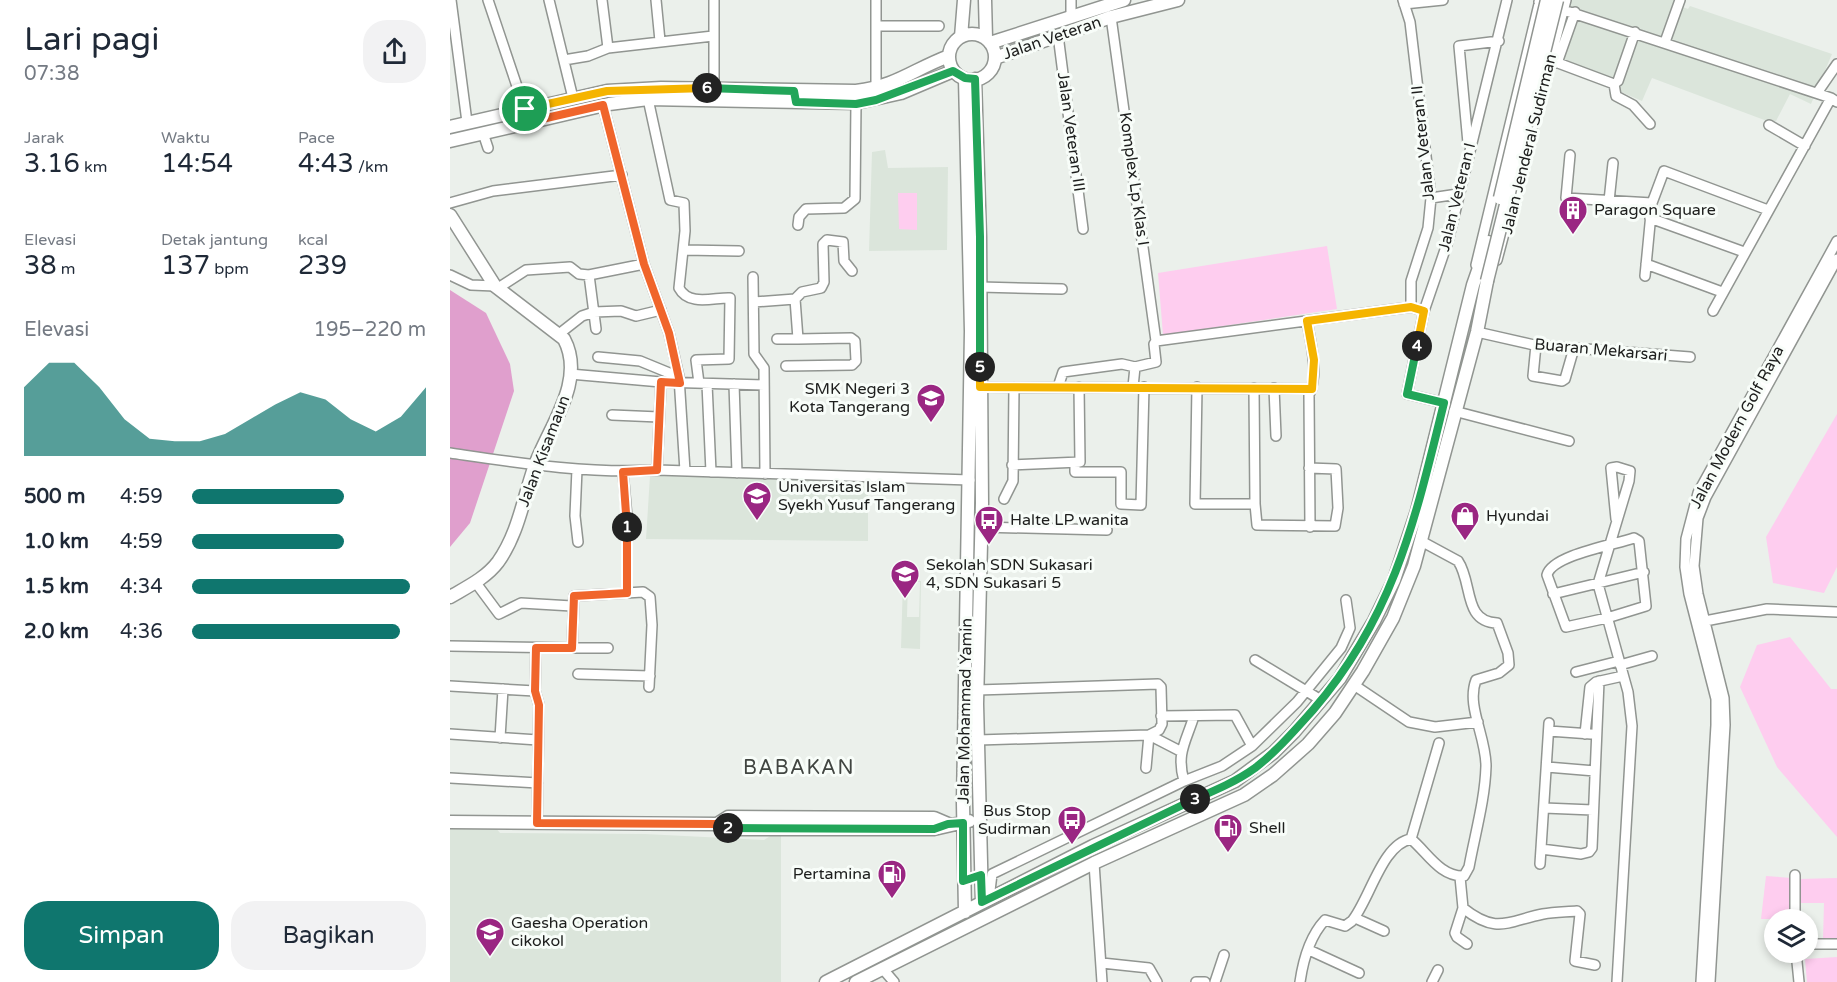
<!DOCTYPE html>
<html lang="id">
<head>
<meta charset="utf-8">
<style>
  body { margin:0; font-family:"Varela Round",sans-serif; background:#f2f2f3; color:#1f2937; height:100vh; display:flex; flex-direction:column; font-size:22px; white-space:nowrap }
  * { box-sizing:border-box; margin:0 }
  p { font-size:20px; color:#747a83 }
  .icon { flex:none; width:33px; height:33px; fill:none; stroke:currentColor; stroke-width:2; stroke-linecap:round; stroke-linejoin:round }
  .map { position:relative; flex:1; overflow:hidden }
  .drawer { display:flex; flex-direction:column; background:#fff; width:450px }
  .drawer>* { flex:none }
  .tools { position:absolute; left:1314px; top:909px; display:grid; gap:12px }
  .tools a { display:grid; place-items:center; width:54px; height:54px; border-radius:50%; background:#fff; box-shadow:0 3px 9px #0003; font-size:30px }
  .pin { position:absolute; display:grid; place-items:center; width:51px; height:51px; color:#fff; margin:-26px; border:3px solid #fff; border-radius:50%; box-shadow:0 2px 6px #0007 }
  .km { position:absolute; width:30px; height:30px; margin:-15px; border-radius:50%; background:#222; color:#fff; font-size:16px; line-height:30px; text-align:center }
  .round { display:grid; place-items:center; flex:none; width:63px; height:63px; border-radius:24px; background:#f2f2f3 }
  .head { display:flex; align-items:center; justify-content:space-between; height:102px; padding:0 24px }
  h1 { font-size:33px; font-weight:600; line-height:45px }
  .figures { display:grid; grid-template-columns:repeat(3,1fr); gap:9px; height:102px; padding:6px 24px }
  .figures div { display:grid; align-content:center }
  .figures b { font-size:26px; font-weight:600 }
  .figures small { font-size:16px; font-weight:400 }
  .figures p { font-size:16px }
  .chart { height:168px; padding:12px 24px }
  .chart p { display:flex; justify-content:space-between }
  .chart svg { width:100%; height:108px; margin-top:6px; fill:#0f766e; opacity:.7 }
  .cta { display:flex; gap:12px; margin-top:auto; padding:12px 24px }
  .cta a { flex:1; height:69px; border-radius:24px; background:#0f766e; color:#fff; font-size:24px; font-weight:600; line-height:69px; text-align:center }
  .cta a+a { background:#f2f2f3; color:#1f2937 }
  ul { padding:0 24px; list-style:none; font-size:20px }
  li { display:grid; grid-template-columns:96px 72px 1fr; align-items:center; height:45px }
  li i { height:15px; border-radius:8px; background:#0f766e }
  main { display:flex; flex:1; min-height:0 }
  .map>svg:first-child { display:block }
  .built { fill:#dbe5db; fill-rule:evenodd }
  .green { fill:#fecdef }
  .water { fill:#e09fcd }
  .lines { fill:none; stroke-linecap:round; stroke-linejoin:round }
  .minor-casing { stroke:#919591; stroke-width:12 }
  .major-casing { stroke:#919591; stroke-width:15 }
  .minor { stroke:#fff; stroke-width:9 }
  .major { stroke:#fff; stroke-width:12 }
  .major-bridge-casing { stroke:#919591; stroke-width:15; stroke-linecap:butt }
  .major-bridge { stroke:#fff; stroke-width:12 }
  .split-1-casing { stroke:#fff; stroke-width:12 }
  .split-2-casing { stroke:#fff; stroke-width:12 }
  .split-3-casing { stroke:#fff; stroke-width:12 }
  .split-4-casing { stroke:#fff; stroke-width:12 }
  .split-5-casing { stroke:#fff; stroke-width:12 }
  .split-6-casing { stroke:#fff; stroke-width:12 }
  .split-7-casing { stroke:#fff; stroke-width:12 }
  .split-1 { stroke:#f0652b; stroke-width:8 }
  .split-2 { stroke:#f0652b; stroke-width:8 }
  .split-3 { stroke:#22a559; stroke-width:8 }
  .split-4 { stroke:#22a559; stroke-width:8 }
  .split-5 { stroke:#f5b400; stroke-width:8 }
  .split-6 { stroke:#22a559; stroke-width:8 }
  .split-7 { stroke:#f5b400; stroke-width:8 }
  .labels { text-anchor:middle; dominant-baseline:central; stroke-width:6; stroke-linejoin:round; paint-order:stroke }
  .street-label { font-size:16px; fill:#1d1e1d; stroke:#f8fdf9 }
  .poi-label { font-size:16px; fill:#1d1e1d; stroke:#f8fdf9; text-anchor:start }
  .quarter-label { font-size:20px; letter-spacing:1.5px; fill:#414541; stroke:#f8fdf9 }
</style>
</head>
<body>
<main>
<section class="drawer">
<div class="head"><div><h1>Lari pagi</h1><p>07:38</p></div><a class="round"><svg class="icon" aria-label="share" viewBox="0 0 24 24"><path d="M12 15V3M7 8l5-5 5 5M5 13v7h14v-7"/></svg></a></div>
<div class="figures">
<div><p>Jarak</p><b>3.16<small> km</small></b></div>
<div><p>Waktu</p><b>14:54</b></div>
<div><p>Pace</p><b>4:43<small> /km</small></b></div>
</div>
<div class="figures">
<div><p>Elevasi</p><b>38<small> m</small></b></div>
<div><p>Detak jantung</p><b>137<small> bpm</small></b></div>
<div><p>kcal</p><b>239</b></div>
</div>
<div class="chart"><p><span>Elevasi</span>195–220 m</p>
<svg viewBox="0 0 160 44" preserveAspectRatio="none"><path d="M0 44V16L10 6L20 6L30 16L40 29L50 37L60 38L70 38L80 35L90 29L100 23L110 18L120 21L130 29L140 34L150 28L160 16V44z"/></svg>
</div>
<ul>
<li><b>500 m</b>4:59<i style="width:65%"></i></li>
<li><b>1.0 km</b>4:59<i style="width:65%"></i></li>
<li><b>1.5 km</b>4:34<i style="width:93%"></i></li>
<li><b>2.0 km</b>4:36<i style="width:89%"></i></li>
</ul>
<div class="cta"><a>Simpan</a><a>Bagikan</a></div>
</section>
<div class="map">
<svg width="1387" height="982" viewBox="0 0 1387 982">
  <rect width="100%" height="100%" fill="#ebf0eb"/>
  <path class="built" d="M1121,0h108l-2,5 11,4 2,-3 142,48 -21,50 -21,-10 -14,27h-9l-115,-43 -10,23 -90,-39z
    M435,150l3,18 60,-1 -1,83 -78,1 3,-99z
    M200,476l218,2v63l-222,-2z
    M453,580l18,1 -1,68 -19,-1zM458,581l12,1 -1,35h-12z
    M0,828h46l4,5 145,1 119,6 17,-11v153h-331z"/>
  <path class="green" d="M448,193h19v37l-18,-1z
    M877,246l10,63 -174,26 -5,-62z
    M1387,414v153l-13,26 -51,-10 -7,-46z
    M1340,637l41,52h6v148l-60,-70 -37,-80 17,-42z
    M1316,876l26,2 -1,41h-30z
    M1387,878v61l-14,1 1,-37h-24l-1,-24z
    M1387,957v25h-30l-2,-23z"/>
  <path class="water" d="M0,290l36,23 24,51 4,27 -44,132 -20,24z"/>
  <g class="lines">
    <g class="minor-casing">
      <path id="minor" d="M1,0l16,122
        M38,0l41,122
        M99,0l24,98
        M152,0l6,48
        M206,0l4,41
        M953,0l7,22 21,176 -3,30 -17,53v26l13,4
        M1089,2l292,96 6,4
        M954,4l39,-4
        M621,16v-16
        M661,17l45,324
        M426,26h63
        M608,35l25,194
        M1215,42l15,-42
        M114,60l24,-4 20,-8 105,-12
        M1100,60l64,24 4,-3 17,-49
        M1107,63l18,-51
        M1164,84l2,12 17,9 17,19
        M264,88v-88
        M426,89v-89
        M1367,93l20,-29
        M198,99l22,101 14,3 1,28 -6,57c10,19 36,9 51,10l-1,61 -33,1 3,23
        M153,105l41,159 25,69 10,44 6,94
        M1319,125l36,21
        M33,133l5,15
        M1018,143l-9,-97 40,-5
        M1120,155l-4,43 86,5
        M981,198l27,-4
        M1159,201l4,-38
        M0,203l43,-12 129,-16
        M1200,218l94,34
        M348,225l1,-8 7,-8 38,-1 11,-9 1,-96
        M234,250l55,1
        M1047,260l69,-260
        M1196,264l76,28
        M1026,265l64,-265
        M0,275l21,10 24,1
        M139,275l7,54
        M1195,276l7,-73 12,-32 104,39
        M303,277l1,77 10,14 1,106
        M530,287l82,2
        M48,288l28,-18 44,-3 9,7 10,1 55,-11
        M304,302l41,-3 7,-7 19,-4 3,-6 -1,-38 4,-4 16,2 1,19 8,10
        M1263,311l118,-213
        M857,321c4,24 12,51 2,74l1,132
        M1027,332l57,13 156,12
        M109,334l23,-18 12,-4 27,-1 15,5 25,-6
        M327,339h21
        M1086,345l-3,31 29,5 3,-2 9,-31
        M148,357l42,4 39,16
        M336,366l66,-1 4,-4 -1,-20 -4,-3 -53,1 -3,-40
        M120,374l91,8 103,3
        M257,384l4,88
        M284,384l3,89
        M530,387l332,2
        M608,387l5,-15 59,-8 13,3
        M683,387l2,-20 21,-5 -2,-18 2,-3 255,-34
        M747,387l-2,117h60
        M804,388l1,116 2,21 78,1 3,-18 -2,-39 -27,-1
        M824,388l2,48
        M994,403l-37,-9 17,-83 24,-70 59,-241
        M1004,411l115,30
        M162,415l47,2
        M0,453c69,10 137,21 207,17l313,10
        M625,464v8h46v32l20,1 3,-118
        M562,465l68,-3 -1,-75
        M127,469l-2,47 3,26
        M207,470l4,-88
        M173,472l4,45v76
        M554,499l9,-18 1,-94
        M1166,519l-5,-51 6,-1 13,4 -1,10 -31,103 30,108 4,34 -15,256
        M531,527l126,3
        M1184,538l5,3 7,65 -39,12 -41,9 -19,-52c5,-20 67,-30 87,-37z
        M26,583l23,31 22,-11 51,3
        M1103,594l91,-22
        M1250,622l67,-13 70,3
        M0,646l122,2 2,-52 69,-4 7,5 2,28 -3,62
        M86,648l-1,43 4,14 -2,118
        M122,648h36
        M805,660l66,40
        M1170,665l32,-9
        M1126,672l43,-11
        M128,674l72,2
        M904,685l55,37 26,5 43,-5
        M0,686l85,5
        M527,690l181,-6 3,3 1,37 -3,6 -10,5
        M711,716l74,-1 17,31
        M1099,731l42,3
        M0,734l88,6
        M1135,734l5,-47 6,-5 27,-6
        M699,735l31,16
        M50,738l3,-49
        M528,740l171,-5 -3,33
        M1097,767l48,4
        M0,778l88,5
        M734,781c-8,-28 2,-39 10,-65
        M1094,808l49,2
        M961,839l28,-96
        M1091,849l40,5 8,-2 3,-4 7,-167
        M644,863l8,119
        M1090,864l9,-141
        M1010,877l3,31 -8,25 2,4 10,7
        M539,899l3,-25 192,-93 38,-15 30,-20 45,-44 44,-54 9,-20 -4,-28
        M1013,908c34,27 45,13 80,6 11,-2 23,-2 34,-3l3,3 -5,47 20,4
        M905,918l29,13
        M1345,920v-45
        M1358,944h29
        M859,950l50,23
        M1346,952l3,30
        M652,963l47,5 8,14
        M432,968l12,14
        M746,982h9
        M765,982l9,-27
        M850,982c3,-21 10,-46 25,-62l20,6 7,-5c18,-22 30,-77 59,-82 16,13 29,38 53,37l5,-9c6,-33 16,-67 17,-101 0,-30 -20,-60 -10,-86l23,-7 10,-8 -1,-12 -11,-30c-34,-1 -24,-40 -39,-62l-37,-20
        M982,982l6,-12
        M1251,982l15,-257v-26l-27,-105 -4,-27 1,-28 12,-46 139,-252
        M1260,982l15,-257 -1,-27 -26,-104 -4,-28 4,-48 8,-21 131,-238"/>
    </g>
    <g class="major-casing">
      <path id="major" d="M535,0l1,38
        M499 57a23 23 0 1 1 46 0a23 23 0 1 1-46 0Z
        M511,37l3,-37
        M540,43l134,-43
        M545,58l116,-41 67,-17
        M525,79l5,158 2,266 -5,201 5,198
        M0,127l157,-36 54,-3 195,3c41,-5 56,-21 93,-35
        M0,141l159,-37 39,-5 208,4 45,-10 52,-22
        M0,215l45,71 69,53c23,43 -17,90 -30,129 -11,32 -16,66 -36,94 -12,16 -31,25 -48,35
        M0,822l267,2 12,5h205l35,-8
        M267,824l11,-7 206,1 14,6
        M515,912l-2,-109 8,-472 -6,-252
        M376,982l267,-136 142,-65 38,-28 21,-21 46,-54 34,-57 20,-41 23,-69 56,-226 15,-43
        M406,982l238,-119 150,-68 29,-20 35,-31 27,-31 28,-42 30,-53 21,-52 63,-234 10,-51"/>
    </g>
    <use href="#minor" class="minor"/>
    <use href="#major" class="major"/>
    <g class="major-bridge-casing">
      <path id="major-bridge" d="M1050,198l47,-198
        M1037,281l70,-281"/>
    </g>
    <use href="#major-bridge" class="major-bridge"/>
  </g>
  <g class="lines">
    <g class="split-1-casing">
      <path id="split-1" d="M75,109l4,13 74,-17 41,159 25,69 11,50 -19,-1 -4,88 -34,2 4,55"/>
    </g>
    <g class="split-2-casing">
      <path id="split-2" d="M177,527v66l-53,3 -2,52h-36l-1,43 4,14 -2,118 180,1 11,4"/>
    </g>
    <g class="split-3-casing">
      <path id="split-3" d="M278,828l206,1 14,-5 15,-1v58l18,-6 1,27 213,-103"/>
    </g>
    <g class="split-4-casing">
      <path id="split-4" d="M745,799c21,-9 42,-18 60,-31 22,-17 40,-38 58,-58 81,-94 102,-190 131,-307l-37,-9 10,-48"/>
    </g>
    <g class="split-5-casing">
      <path id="split-5" d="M530,367v20l332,2 2,-29 -7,-39 104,-14 13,4 -7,35"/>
    </g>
    <g class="split-6-casing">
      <path id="split-6" d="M257,88l87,3 2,11 60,2 20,-4 77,-29 12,7 10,1 5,158v130"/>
    </g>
    <g class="split-7-casing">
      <path id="split-7" d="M75,109l82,-18 100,-3"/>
    </g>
    <use href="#split-1" class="split-1"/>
    <use href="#split-2" class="split-2"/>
    <use href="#split-3" class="split-3"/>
    <use href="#split-4" class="split-4"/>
    <use href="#split-5" class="split-5"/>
    <use href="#split-6" class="split-6"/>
    <use href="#split-7" class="split-7"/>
  </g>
  <defs>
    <g id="building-pin" transform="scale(1.5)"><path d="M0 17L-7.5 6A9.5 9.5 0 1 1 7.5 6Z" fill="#9a2682" stroke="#f8fdf9"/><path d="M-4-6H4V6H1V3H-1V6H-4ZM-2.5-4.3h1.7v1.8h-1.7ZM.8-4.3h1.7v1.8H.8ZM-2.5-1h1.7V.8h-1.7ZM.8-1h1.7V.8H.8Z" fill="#fff"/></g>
    <g id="school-pin" transform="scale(1.5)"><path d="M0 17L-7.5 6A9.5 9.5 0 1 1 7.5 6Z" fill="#9a2682" stroke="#f8fdf9"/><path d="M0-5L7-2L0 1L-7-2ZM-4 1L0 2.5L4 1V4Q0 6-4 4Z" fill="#fff"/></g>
    <g id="university-pin" transform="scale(1.5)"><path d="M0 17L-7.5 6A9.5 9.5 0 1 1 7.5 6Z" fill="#9a2682" stroke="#f8fdf9"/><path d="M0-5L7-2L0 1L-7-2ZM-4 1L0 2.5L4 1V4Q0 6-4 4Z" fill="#fff"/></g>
    <g id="shop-pin" transform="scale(1.5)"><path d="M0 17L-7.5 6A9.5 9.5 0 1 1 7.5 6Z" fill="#9a2682" stroke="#f8fdf9"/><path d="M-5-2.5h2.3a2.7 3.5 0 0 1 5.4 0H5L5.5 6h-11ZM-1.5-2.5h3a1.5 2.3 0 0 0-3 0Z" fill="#fff"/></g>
    <g id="bus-pin" transform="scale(1.5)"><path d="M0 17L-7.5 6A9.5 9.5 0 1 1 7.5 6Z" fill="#9a2682" stroke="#f8fdf9"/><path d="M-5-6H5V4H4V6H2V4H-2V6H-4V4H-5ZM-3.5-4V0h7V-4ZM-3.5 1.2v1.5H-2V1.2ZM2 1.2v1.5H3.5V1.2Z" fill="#fff"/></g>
    <g id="fuel-pin" transform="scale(1.5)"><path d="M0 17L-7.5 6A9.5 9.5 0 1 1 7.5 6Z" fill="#9a2682" stroke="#f8fdf9"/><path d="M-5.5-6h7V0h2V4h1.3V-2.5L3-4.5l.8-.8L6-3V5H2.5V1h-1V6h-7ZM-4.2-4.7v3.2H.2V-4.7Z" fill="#fff"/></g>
  </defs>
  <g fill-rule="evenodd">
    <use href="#building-pin" x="1123" y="210"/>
    <use href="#school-pin" x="481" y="398"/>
    <use href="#university-pin" x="307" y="496"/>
    <use href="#shop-pin" x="1015" y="516"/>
    <use href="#bus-pin" x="539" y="520"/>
    <use href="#school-pin" x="455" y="574"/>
    <use href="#bus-pin" x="622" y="820"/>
    <use href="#fuel-pin" x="778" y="828"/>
    <use href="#fuel-pin" x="442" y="874"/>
    <use href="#school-pin" x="40" y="932"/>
  </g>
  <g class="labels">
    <g class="street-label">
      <text transform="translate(602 38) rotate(-19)">Jalan Veteran</text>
      <text transform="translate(621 132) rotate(82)">Jalan Veteran III</text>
      <text transform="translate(973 143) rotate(-96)">Jalan Veteran II</text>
      <text transform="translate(1079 144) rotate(-76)">Jalan Jenderal Sudirman</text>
      <text transform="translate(684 179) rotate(82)">Komplex Lp Klas I</text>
      <text transform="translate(1007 197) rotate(-76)">Jalan Veteran I</text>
      <text transform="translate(1151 350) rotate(5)">Buaran Mekarsari</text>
      <text transform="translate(1287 427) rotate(-62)">Jalan Modern Golf Raya</text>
      <text transform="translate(94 451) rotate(-69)">Jalan Kisamaun</text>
      <text transform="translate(515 711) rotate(-89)">Jalan Mohammad Yamin</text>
    </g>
    <g class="poi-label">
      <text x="1144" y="210">Paragon Square</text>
      <text x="460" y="389" text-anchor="end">SMK Negeri 3<tspan x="460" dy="18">Kota Tangerang</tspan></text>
      <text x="328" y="487">Universitas Islam<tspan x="328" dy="18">Syekh Yusuf Tangerang</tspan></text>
      <text x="1036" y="516">Hyundai</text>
      <text x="560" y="520">Halte LP wanita</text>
      <text x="476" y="565">Sekolah SDN Sukasari<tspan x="476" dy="18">4, SDN Sukasari 5</tspan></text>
      <text x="601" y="811" text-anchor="end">Bus Stop<tspan x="601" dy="18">Sudirman</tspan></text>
      <text x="799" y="828">Shell</text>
      <text x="421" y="874" text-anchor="end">Pertamina</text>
      <text x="61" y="923">Gaesha Operation<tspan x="61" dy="18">cikokol</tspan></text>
    </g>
    <g class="quarter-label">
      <text x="349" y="768">BABAKAN</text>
    </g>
  </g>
</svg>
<div class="tools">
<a><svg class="icon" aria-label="layers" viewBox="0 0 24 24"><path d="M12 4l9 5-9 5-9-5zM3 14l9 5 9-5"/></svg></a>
</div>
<div class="pin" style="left:75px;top:109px;background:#1e9e55"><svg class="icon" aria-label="arrive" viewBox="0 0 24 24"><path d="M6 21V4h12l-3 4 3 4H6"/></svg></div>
<b class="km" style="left:177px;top:527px">1</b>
<b class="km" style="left:278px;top:828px">2</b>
<b class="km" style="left:745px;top:799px">3</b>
<b class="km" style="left:967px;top:346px">4</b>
<b class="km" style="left:530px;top:367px">5</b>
<b class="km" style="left:257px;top:88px">6</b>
</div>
</main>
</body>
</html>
